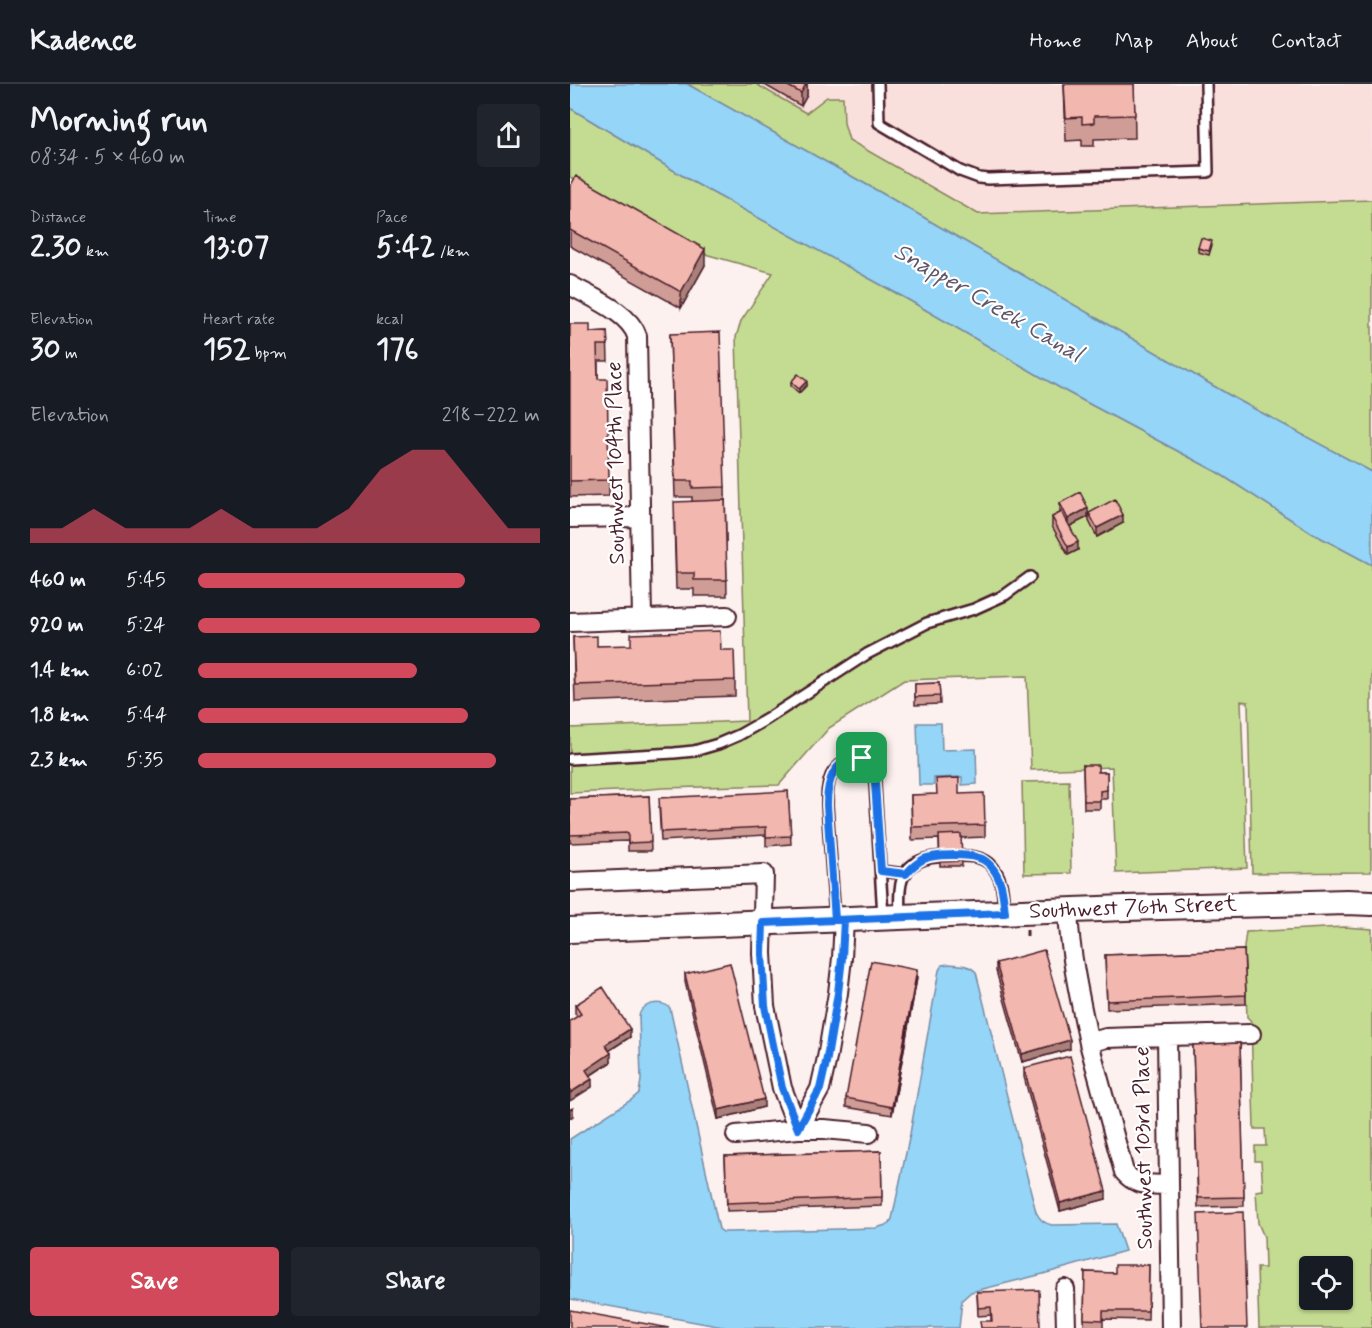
<!DOCTYPE html>
<html lang="en">
<head>
<meta charset="utf-8">
<style>
  body { margin:0; font-family:Mynerve,sans-serif; background:#20242c; color:#f1f3f6; height:100vh; display:flex; flex-direction:column; font-size:22px; white-space:nowrap }
  * { box-sizing:border-box; margin:0 }
  p { font-size:20px; color:#9ea1a6 }
  .icon { flex:none; width:33px; height:33px; fill:none; stroke:currentColor; stroke-width:2; stroke-linecap:round; stroke-linejoin:round }
  .map { position:relative; flex:1; overflow:hidden }
  .panel { display:flex; flex-direction:column; background:#171b24; width:570px }
  .panel>* { flex:none }
  .buttons { position:absolute; left:729px; top:1172px; display:grid; gap:12px }
  .buttons a { display:grid; place-items:center; width:54px; height:54px; border-radius:6px; background:#171b24; box-shadow:0 2px 4px #0004; font-size:30px }
  .pin { position:absolute; display:grid; place-items:center; width:51px; height:51px; color:#fff; margin:-26px; border-radius:12px; box-shadow:0 3px 9px #0006 }
  .round { display:grid; place-items:center; flex:none; width:63px; height:63px; border-radius:6px; background:#20242c }
  .overview { display:flex; align-items:center; justify-content:space-between; height:102px; padding:0 30px }
  h1 { font-size:33px; font-weight:700; line-height:45px }
  .stats { display:grid; grid-template-columns:repeat(3,1fr); gap:9px; height:102px; padding:6px 30px }
  .stats div { display:grid; align-content:center }
  .stats b { font-size:30px; font-weight:700 }
  .stats small { font-size:16px; font-weight:400 }
  .stats p { font-size:16px }
  .chart { height:168px; padding:12px 30px }
  .chart p { display:flex; justify-content:space-between }
  .chart svg { width:100%; height:108px; margin-top:6px; fill:#d1495b; opacity:.7 }
  .cta { display:flex; gap:12px; margin-top:auto; padding:12px 30px }
  .cta a { flex:1; height:69px; border-radius:6px; background:#d1495b; color:#fff; font-size:24px; font-weight:700; line-height:69px; text-align:center }
  .cta a+a { background:#20242c; color:#f1f3f6 }
  ul { padding:0 30px; list-style:none; font-size:20px }
  li { display:grid; grid-template-columns:96px 72px 1fr; align-items:center; height:45px }
  li i { height:15px; border-radius:8px; background:#d1495b }
  header { display:flex; align-items:center; gap:36px; box-sizing:border-box; height:84px; padding:0 30px; background:#171b24; border-bottom:2px solid #363941 }
  header strong { font-size:28px }
  nav { display:flex; gap:33px; margin-inline-start:auto; font-size:21px }
  main { display:flex; flex:1; min-height:0 }
  .map>svg:first-child { display:block }
  .built { fill:#f9e0dc }
  .green { fill:#c4dc92; stroke:#877e5e; stroke-width:1.5; fill-rule:evenodd }
  .water { fill:#95d5f7; stroke:#778ca5; stroke-width:1.5 }
  .lines { fill:none; stroke-linecap:round; stroke-linejoin:round }
  .lane-casing { stroke:#4a1f2b; stroke-width:14 }
  .street-casing { stroke:#4a1f2b; stroke-width:22 }
  .secondary-casing { stroke:#4a1f2b; stroke-width:28 }
  .path { stroke:#4a1f2b; stroke-width:3; stroke-dasharray:6 4.5; stroke-linecap:butt }
  .lane { stroke:#fff; stroke-width:9 }
  .street { stroke:#fff; stroke-width:18 }
  .secondary { stroke:#fff; stroke-width:24 }
  .wall { fill:#d09d96; stroke:#4a1f2b; stroke-width:1.5 }
  .shaded-wall { fill:#a9807a; stroke:#4a1f2b; stroke-width:1.5 }
  .building { fill:#f2b7ae; stroke:#4a1f2b; stroke-width:1.5 }
  .route-casing { stroke:#fff; stroke-width:12 }
  .route { stroke:#1a73e8; stroke-width:8 }
  .labels { text-anchor:middle; dominant-baseline:central; stroke-width:4.5; stroke-linejoin:round; paint-order:stroke }
  .street-label { font-size:22px; fill:#4a1f2b; stroke:#fff }
  .water-label { font-size:24px; font-style:italic; fill:#605668; stroke:#fff }
</style>
</head>
<body>
<header>
<strong>Kadence</strong>
<nav><a>Home</a><a>Map</a><a>About</a><a>Contact</a></nav>
</header>
<main>
<section class="panel">
<div class="overview"><div><h1>Morning run</h1><p>08:34 · 5 × 460 m</p></div><a class="round"><svg class="icon" aria-label="share" viewBox="0 0 24 24"><path d="M12 15V3M7 8l5-5 5 5M5 13v7h14v-7"/></svg></a></div>
<div class="stats">
<div><p>Distance</p><b>2.30<small> km</small></b></div>
<div><p>Time</p><b>13:07</b></div>
<div><p>Pace</p><b>5:42<small> /km</small></b></div>
</div>
<div class="stats">
<div><p>Elevation</p><b>30<small> m</small></b></div>
<div><p>Heart rate</p><b>152<small> bpm</small></b></div>
<div><p>kcal</p><b>176</b></div>
</div>
<div class="chart"><p><span>Elevation</span>218–222 m</p>
<svg viewBox="0 0 160 44" preserveAspectRatio="none"><path d="M0 44V38L10 38L20 30L30 38L40 38L50 38L60 30L70 38L80 38L90 38L100 30L110 14L120 6L130 6L140 22L150 38L160 38V44z"/></svg>
</div>
<ul>
<li><b>460 m</b>5:45<i style="width:78%"></i></li>
<li><b>920 m</b>5:24<i style="width:100%"></i></li>
<li><b>1.4 km</b>6:02<i style="width:64%"></i></li>
<li><b>1.8 km</b>5:44<i style="width:79%"></i></li>
<li><b>2.3 km</b>5:35<i style="width:87%"></i></li>
</ul>
<div class="cta"><a>Save</a><a>Share</a></div>
</section>
<div class="map">
<svg width="802" height="1244" viewBox="0 0 802 1244">
  <rect width="100%" height="100%" fill="#fcf1ef"/>
  <filter id="ink" filterUnits="userSpaceOnUse"><feTurbulence type="fractalNoise" baseFrequency=".0167" numOctaves="2"/><feDisplacementMap in="SourceGraphic" scale="12" xChannelSelector="R" yChannelSelector="G"/><feConvolveMatrix kernelMatrix="1 2 1 2 8 2 1 2 1" color-interpolation-filters="sRGB"/></filter>
  <g filter="url(#ink)">
    <path class="built" d="M186,0h616v116l-394,14 -129,-74 -5,-17 -30,-17 -7,7z"/>
    <path class="green" d="M117,0h69l50,29 21,-16h16l1,26 5,17 129,74 394,-14v272l-136,-73 -351,-204z
      M0,24l123,74 214,117 160,93 150,80 95,61 60,32v135l-1,1v171l-119,1 -4,-171 -7,-1 6,167 -131,5 -4,-106 -81,3 -4,-94 -123,4 -75,48 -50,57 -117,3 -22,2 -70,3v-65l177,-7 -11,-384 5,-16 32,-48 -68,-19 -135,-77z
      M499,697l2,92 -47,1 -2,-92z
      M774,843l28,2v399h-113l-2,-60h8l-1,-31 -6,-14 -2,-32 7,-1 -2,-29h-6v-15h11l-1,-17h-11l-3,-108 -4,-4 -3,-70 2,-15zM740,1182h32v33h-32z"/>
    <path class="water" d="M0,0h117l198,111 351,204 136,73v93l-60,-32 -95,-61 -150,-80 -160,-93 -214,-117 -123,-74z
      M347,639h24l1,27 34,-1 1,35 -15,1v-8l-28,1v7h-15z
      M379,880c10,1 20,0 27,8l60,240c4,8 8,11 16,13l64,-1 9,27 -82,23 -72,18 -9,8 -3,28h-231l-158,-29v-160l61,-39 8,-7 2,-13 -2,-63c1,-14 23,-18 31,-9l49,221 4,3h7l146,-4 13,-4 3,-5 18,-85 29,-164 3,-5z"/>
    <g class="lines">
      <g class="lane-casing">
        <path id="lane" d="M308,0l1,39 81,48 19,7 9,1 220,-7 -2,-88
          M0,675l104,-6 20,-2 24,-7 21,-9 28,-16 100,-65 60,-31 47,-14 31,-14 25,-18
          M311,787l25,3
          M330,833c0,-12 -2,-25 2,-37 8,-24 35,-24 56,-24 11,0 22,0 31,7 14,13 14,31 15,48
          M265,835l-8,-114c0,-10 0,-20 4,-29 8,-16 32,-26 43,-8l9,148"/>
      </g>
      <g class="street-casing">
        <path id="street" d="M0,201c22,13 59,27 67,51l5,283
          M0,434l70,-1
          M0,538l157,-6
          M0,798l194,-8 -2,79 3,53 17,82 16,41
          M498,827c2,45 12,88 21,132l17,-5 61,-2 4,292
          M597,952l84,-2
          M519,959l35,129c12,15 27,12 45,13
          M228,1045l22,-40 7,-31 11,-65 4,-35 2,-38
          M166,1051l62,-6h26l45,4
          M495,1205l1,39"/>
      </g>
      <g class="secondary-casing">
        <path id="secondary" d="M0,846l555,-22 222,-6 25,1"/>
      </g>
      <path class="path" d="M457,846v7"/>
      <use href="#lane" class="lane"/>
      <use href="#street" class="street"/>
      <use href="#secondary" class="secondary"/>
    </g>
    <path class="wall" d="M193,0h44v11l-6,11z
      M494,0h70l1,54 -41,1v7h-12v-6l-16,1z
      M0,103l135,78 -24,43 -111,-62z
      M642,161l-3,10 -11,-3v-4z
      M0,240l20,8 17,-1 1,30h-10v18l11,101v16l-39,1z
      M100,250l55,153 2,109h-33v-7h-18l-2,-71 18,-17v-4h-17z
      M221,298l16,3 -8,8 -8,-7z
      M490,419l28,14 -18,9 8,24 -10,5 -16,-29v-9l8,-4z
      M519,429l34,10 -26,14 -8,-16z
      M3,553l24,9 124,4 14,30v16l-160,6z
      M369,599l1,21 -25,1v-21z
      M513,681l15,7h9v27h-7v10h-16z
      M218,707l3,53 -25,2v-11l-105,6 -2,-34z
      M389,710l26,31v12l-24,1 1,28h-22l-1,-27 -27,1 -1,-45z
      M79,712l2,55h-23v-10l-58,2v-44z
      M674,866l2,54 -139,5 -2,-54z
      M426,879l74,86 -48,13 -26,-91z
      M115,890l79,133 -46,12 -33,-137z
      M347,894l-25,137 -46,-8v-9z
      M5,921l55,32 -21,14 2,11 -21,14 2,11 -15,-71 -2,-3z
      M670,959l4,163 -46,1 -5,-162z
      M454,984l82,131 -46,12 -36,-134z
      M311,1067l1,55 -155,5 -2,-55z
      M579,1181l-1,55 -45,-1v9h-19l1,-56 30,1z
      M407,1208l63,36 -49,-7v-6l-13,1z"/>
    <path class="shaded-wall" d="M236,0h1v11l-6,11v-13z
      M135,165v16l-24,43v-16z
      M237,297v4l-8,8v-4z
      M518,424v9l-20,10v-8z
      M553,431v8l-26,14v-9z
      M508,458v8l-10,5v-8z
      M347,886v8l-25,137v-8z
      M60,945v8l-25,16v-8z
      M500,956v9l-48,13v-8z
      M41,969v9l-25,16v-8z
      M22,995v8l-22,14v-8z
      M194,1015v8l-46,12v-9z
      M3,1024v8l-3,2v-9z
      M536,1107v8l-46,12v-8z"/>
    <path class="building" d="M214,0h22l-5,9z
      M494,0h70l1,31 -41,1v7l-12,1v-7l-16,1z
      M6,92l129,73 -24,43 -111,-62v-43z
      M631,154l11,3 -3,10 -11,-3z
      M0,240h20v8l17,-1 1,14h-11l1,34h9l2,101 -39,1z
      M150,248l5,155 -33,1v-7h-17l-5,-147z
      M228,290l9,7 -8,8 -8,-7z
      M510,408l8,16 -20,11 -8,-16z
      M545,415l8,16 -26,13 -8,-15z
      M155,416l2,80h-33v-7h-18l-2,-71z
      M492,428l16,30 -10,5 -16,-30z
      M150,547l1,19h13l1,30 -160,5 -2,-48 24,-1v10l34,-1v-11z
      M369,599l1,13 -25,1v-13z
      M513,681h15v7h9v18l-7,1v10h-16z
      M389,694v16l25,-1 1,32 -73,2 -1,-32 26,-1 -1,-15z
      M218,707l3,45 -25,1v-10l-105,5 -2,-34z
      M79,712l2,46 -23,1v-10l-58,2v-36z
      M391,750l1,27 -22,1 -1,-27z
      M474,866l26,90 -48,14 -26,-91z
      M674,866l2,45 -139,6 -2,-46z
      M301,877l46,9 -25,137 -46,-9z
      M160,879l34,136 -46,11 -33,-136z
      M33,903l27,42 -25,16 6,8 -25,17 6,9 -22,14v-72l11,-7 -6,-9z
      M670,959l4,154 -46,1 -5,-153z
      M500,972l36,135 -46,12 -36,-135z
      M311,1067l1,46 -155,6 -2,-47z
      M673,1128l4,116h-45l-4,-114z
      M545,1181h34l-1,46h-45v9l-19,-1 1,-47 30,1z
      M469,1206l1,38h-59l-1,-7h12l-1,-14 -13,1 -1,-16z
      M0,1226l99,18h-99z"/>
  </g>
  <g class="lines" filter="url(#ink)">
    <g class="route-casing">
      <path id="route" d="M292,674c-29,0 -35,23 -35,47l8,115h9l-2,38 -4,35 -11,65 -7,31 -22,40 -16,-41 -17,-82 -3,-53 1,-30 242,-10c-2,-17 -2,-34 -15,-48 -3,-3 -7,-6 -11,-7 -12,-4 -44,-4 -55,1 -8,4 -13,9 -18,15l-25,-3 -7,-103 -6,-8 -6,-2"/>
    </g>
    <use href="#route" class="route"/>
  </g>
  <g class="labels">
    <g class="street-label">
      <text transform="translate(46 379) rotate(-91)">Southwest 104th Place</text>
      <text transform="translate(563 824) rotate(-2)">Southwest 76th Street</text>
      <text transform="translate(574 1064) rotate(-91)">Southwest 103rd Place</text>
    </g>
    <g class="water-label">
      <text transform="translate(418 219) rotate(30)">Snapper Creek Canal</text>
    </g>
  </g>
</svg>
<div class="buttons">
<a><svg class="icon" aria-label="locate" viewBox="0 0 24 24"><circle cx="12" cy="12" r="6"/><path d="M12 2v4M12 18v4M2 12h4M18 12h4"/></svg></a>
</div>
<div class="pin" style="left:292px;top:674px;background:#1e9e55"><svg class="icon" aria-label="arrive" viewBox="0 0 24 24"><path d="M6 21V4h12l-3 4 3 4H6"/></svg></div>
</div>
</main>
</body>
</html>
